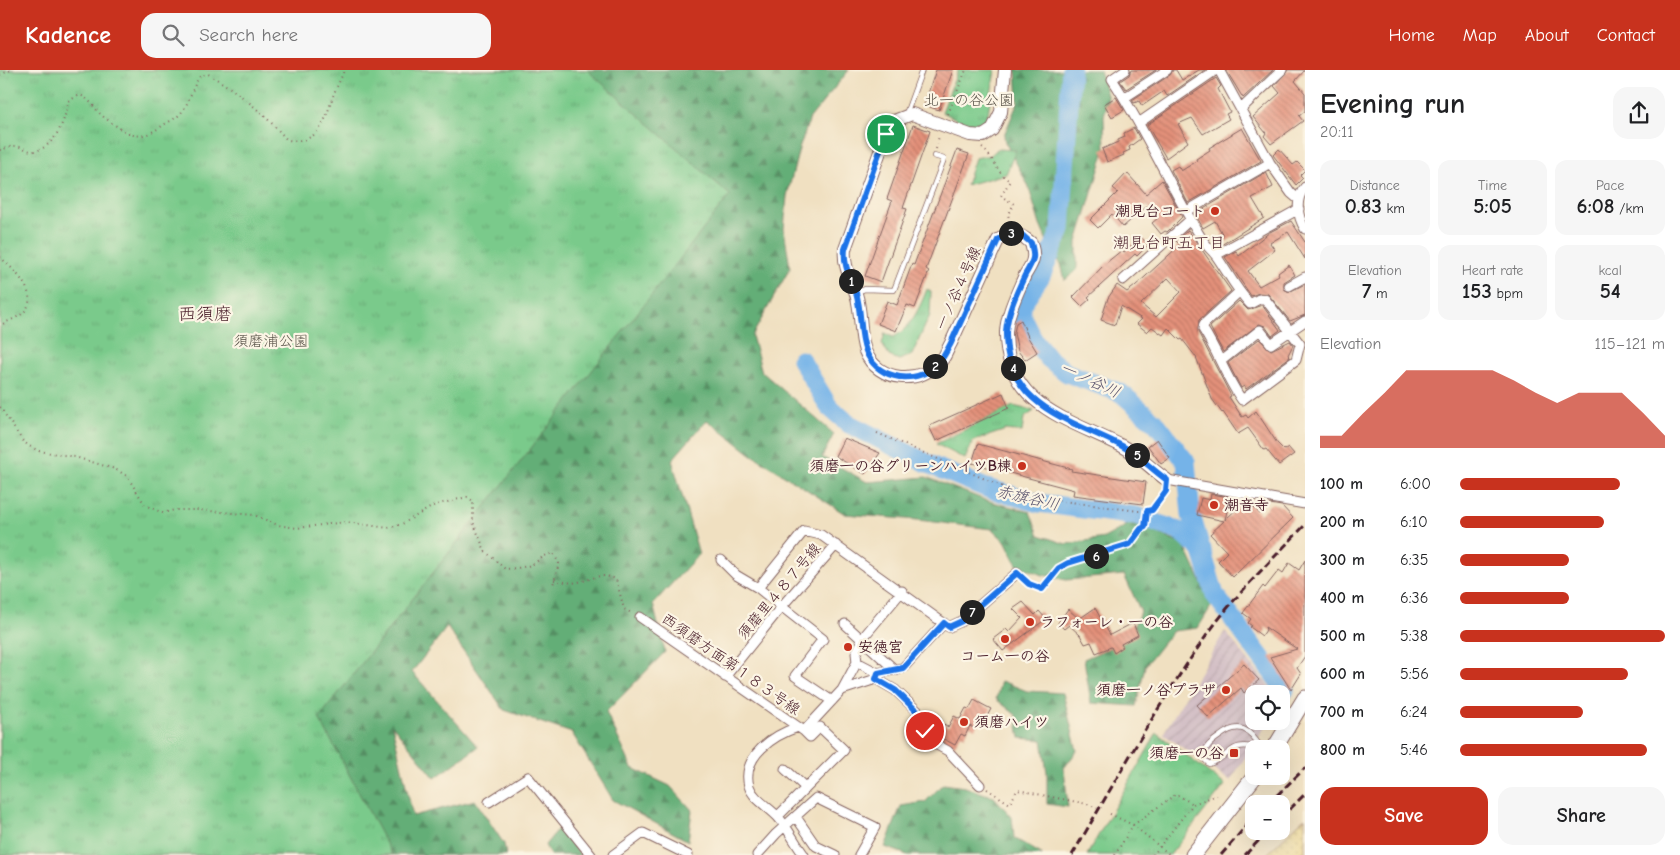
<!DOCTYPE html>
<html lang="en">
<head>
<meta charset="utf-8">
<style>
  body { margin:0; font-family:"Comic Neue","Klee One",sans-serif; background:#f6f6f6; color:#202124; height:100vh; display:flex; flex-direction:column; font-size:19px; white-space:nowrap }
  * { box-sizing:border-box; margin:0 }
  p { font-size:16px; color:#757577 }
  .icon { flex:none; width:28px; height:28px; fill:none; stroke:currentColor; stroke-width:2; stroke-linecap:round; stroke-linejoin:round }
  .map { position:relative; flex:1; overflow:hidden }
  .sheet { display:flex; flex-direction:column; background:#fff; width:375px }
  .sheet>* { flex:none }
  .buttons { position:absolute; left:1245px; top:615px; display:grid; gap:10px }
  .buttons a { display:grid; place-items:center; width:45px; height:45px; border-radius:10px; background:#fff; box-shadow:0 5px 20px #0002; font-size:25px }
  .pin { position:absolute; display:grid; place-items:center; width:42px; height:42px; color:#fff; margin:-21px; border:2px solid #fff; border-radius:50%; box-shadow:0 1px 5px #0007 }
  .km { position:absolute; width:25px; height:25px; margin:-12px; border-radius:50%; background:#222; color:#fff; font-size:14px; line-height:25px; text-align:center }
  .round { display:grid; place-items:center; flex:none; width:52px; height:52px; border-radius:15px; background:#f6f6f6 }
  .headline { display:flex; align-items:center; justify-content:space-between; height:85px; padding:0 15px }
  h1 { font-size:28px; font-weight:700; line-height:38px }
  .figures { display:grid; grid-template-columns:repeat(3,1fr); gap:8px; height:85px; padding:5px 15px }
  .figures div { display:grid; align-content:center; border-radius:12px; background:#f6f6f6; text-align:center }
  .figures b { font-size:21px; font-weight:700 }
  .figures small { font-size:14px; font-weight:400 }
  .figures p { font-size:14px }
  .chart { height:140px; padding:10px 15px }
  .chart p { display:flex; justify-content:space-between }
  .chart svg { width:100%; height:90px; margin-top:5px; fill:#c8321e; opacity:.7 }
  .button { display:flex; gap:10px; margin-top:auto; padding:10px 15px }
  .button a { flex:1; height:58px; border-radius:15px; background:#c8321e; color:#fff; font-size:20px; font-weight:700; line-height:58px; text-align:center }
  .button a+a { background:#f6f6f6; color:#202124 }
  ul { padding:0 15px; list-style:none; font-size:16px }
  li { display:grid; grid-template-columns:80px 60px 1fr; align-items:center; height:38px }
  li i { height:12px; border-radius:6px; background:#c8321e }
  header { display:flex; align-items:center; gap:30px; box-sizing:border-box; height:70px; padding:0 25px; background:#c8321e; color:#fff }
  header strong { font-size:24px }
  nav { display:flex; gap:28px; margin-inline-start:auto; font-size:18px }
  .search { width:350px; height:45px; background:#f6f6f6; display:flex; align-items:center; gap:12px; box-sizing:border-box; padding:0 18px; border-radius:15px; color:#757577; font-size:19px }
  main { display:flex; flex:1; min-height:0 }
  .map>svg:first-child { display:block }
  .industrial { fill:url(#industrial-furrows) }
  .forest { fill:url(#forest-firs); stroke:#566651 }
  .sand { fill:url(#sand-dots); stroke:#9c7c64 }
  .park { fill:url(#park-tufts); stroke:#62745b }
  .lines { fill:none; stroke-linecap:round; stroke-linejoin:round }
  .river { stroke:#74b3e8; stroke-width:19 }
  .building { fill:url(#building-back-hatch); fill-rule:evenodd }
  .lane-casing { stroke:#846360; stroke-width:6 }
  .street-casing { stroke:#846360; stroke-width:11 }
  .secondary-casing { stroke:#846360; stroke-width:14 }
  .highway-casing { stroke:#846360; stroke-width:17 }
  .path { stroke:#846360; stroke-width:2; stroke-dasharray:1 4; stroke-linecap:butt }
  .lane { stroke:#fff; stroke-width:4.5 }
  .street { stroke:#fff; stroke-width:9 }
  .secondary { stroke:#fff; stroke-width:12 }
  .highway { stroke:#fff; stroke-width:15 }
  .rail { stroke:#4a1f2b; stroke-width:3; stroke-dasharray:8 4; stroke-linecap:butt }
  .route-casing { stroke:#fff; stroke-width:10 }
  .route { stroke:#1a73e8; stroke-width:6 }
  .poi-dot { fill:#c8321e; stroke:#fcf5e5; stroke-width:2 }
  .labels { text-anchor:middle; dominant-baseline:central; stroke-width:4.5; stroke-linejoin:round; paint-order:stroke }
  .park-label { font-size:15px; fill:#585248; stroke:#fcf5e5 }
  .poi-label { font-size:15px; font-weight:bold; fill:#4a1f2b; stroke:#fcf5e5; text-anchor:end }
  .street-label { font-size:15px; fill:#4a1f2b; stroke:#fcf5e5 }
  .neighbourhood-label { font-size:16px; fill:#4a1f2b; stroke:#fcf5e5 }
  .water-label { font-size:16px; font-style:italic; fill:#59536d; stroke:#fcf5e5 }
  .quarter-label { font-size:18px; fill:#4a1f2b; stroke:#fcf5e5 }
</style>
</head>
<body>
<header>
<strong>Kadence</strong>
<div class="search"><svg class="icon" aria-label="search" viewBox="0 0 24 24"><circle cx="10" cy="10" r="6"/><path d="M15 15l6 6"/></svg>Search here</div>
<nav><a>Home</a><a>Map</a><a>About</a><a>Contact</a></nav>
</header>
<main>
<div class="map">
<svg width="1305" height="785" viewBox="0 0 1305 785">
  <defs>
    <pattern id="industrial-furrows" width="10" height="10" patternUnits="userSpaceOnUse" patternTransform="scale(1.25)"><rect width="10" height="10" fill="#d2bec5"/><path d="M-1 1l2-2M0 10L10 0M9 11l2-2" fill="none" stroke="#b6a3a9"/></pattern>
    <pattern id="forest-firs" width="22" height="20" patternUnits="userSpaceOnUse" patternTransform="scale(1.25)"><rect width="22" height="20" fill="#63ae77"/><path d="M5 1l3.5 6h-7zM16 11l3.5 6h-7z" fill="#548d62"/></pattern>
    <pattern id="sand-dots" width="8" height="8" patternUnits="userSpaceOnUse" patternTransform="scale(1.25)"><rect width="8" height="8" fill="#eeda9e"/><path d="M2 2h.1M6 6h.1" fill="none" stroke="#cebb88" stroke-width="1.8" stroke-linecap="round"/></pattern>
    <pattern id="park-tufts" width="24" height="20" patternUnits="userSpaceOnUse" patternTransform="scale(1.25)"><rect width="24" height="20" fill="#7aca8b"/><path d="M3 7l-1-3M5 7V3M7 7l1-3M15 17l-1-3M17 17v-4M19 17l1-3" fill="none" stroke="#6bad78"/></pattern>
    <pattern id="building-back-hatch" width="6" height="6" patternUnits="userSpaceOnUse" patternTransform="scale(1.25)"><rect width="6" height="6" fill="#e4917a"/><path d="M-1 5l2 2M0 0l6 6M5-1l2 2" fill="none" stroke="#bb7664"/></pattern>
  </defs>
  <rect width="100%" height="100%" fill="#fcf5e5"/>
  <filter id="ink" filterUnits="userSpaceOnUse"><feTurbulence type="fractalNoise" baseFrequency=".02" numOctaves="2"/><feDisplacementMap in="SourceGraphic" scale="10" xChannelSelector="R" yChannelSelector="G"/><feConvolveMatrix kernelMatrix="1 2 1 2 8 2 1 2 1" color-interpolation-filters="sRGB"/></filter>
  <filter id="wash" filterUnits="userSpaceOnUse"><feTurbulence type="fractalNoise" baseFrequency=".0096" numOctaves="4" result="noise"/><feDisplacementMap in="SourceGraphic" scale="20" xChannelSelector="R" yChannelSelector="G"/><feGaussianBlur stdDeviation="1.12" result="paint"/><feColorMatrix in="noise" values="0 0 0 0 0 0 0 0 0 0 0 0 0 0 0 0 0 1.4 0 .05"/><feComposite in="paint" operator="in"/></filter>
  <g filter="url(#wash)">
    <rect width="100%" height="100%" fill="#f0e0c1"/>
    <path class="industrial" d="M1225,561l50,63h-21v27h15l-39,60 -67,-47z"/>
    <path class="forest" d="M0,0h849l-39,48 -11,31 -12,47 -3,33 6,39 -38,68 10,36 72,62 -12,23 45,25 59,-5 59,23 45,12 9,23 27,9 38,-6 29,-16 51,23 28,60 -14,23 -25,3 -28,35 -9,40 -45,-3 -7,-44 41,-18 16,-29 -17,-37 -58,5 -23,-5 -26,-10 -11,-23 -14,-13 -74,-9 -73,-6 -94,-60 -44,-34 -35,40 27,94 -46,50 12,48 -59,60 26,56 38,18 22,24 -4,31 -75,-41 -41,-67 -68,-23 -57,-83 -35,45 66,75 -43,31 -43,-53 21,91 62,-16 29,44 2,11h-506z
      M1016,0h84l8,29 -4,17 1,34 -28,92v28l-12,10 -4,-16 -12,-18 -9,-21 -12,-40 -23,-43 -1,-7 14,-33z
      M1001,611l26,10 36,2 14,58 -13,17 4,39 -21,-3v-31l-5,-33 -22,-2 -4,-23 -20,-16z
      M943,714l22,3 29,10 18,20 2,21 29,17h-135l-23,-8 16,-41 24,-4z
      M559,758l22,27h-31l-5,-10z"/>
    <path class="sand" d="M1305,748v37h-39l33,-32z"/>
    <path class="park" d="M0,0h587l143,125 -411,523 73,137h-392z
      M958,0h37l-8,50c-14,11 -31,-2 -45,-8z
      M997,79l19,1 -10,24 -40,11 9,-27 16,-3z
      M927,219l4,3 -1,23 -18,40 -13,5 -10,-4 -7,-12 3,-11 8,4c17,-7 28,-32 34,-48z
      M1013,336l21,5 -10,7 -2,14 -16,-2 -33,11 -8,18 -29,-15z
      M1157,663l68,52 -55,70h-83z"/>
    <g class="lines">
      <path class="river" d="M1071,0l-10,160 -20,46 -20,29 1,12 11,22 15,19 19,15 54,20 35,30 30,39 5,53 24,80 70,95
        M801,290l28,47 20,17 86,43 51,21 53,15 97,13 43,15 23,19"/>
    </g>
    <g id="blocks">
      <path class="building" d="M936,0h17l-14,40 -15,-5z
        M1131,0h25l-30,19 -6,-8 9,-6z
        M1173,0h3l6,10 17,-10h6l-38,26 -3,-5 -22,15 -3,-5 -5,2 -2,-3 38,-25z
        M1226,0h47l-30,28z
        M1288,0h17l-10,11 10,12v18l-6,5 4,5 -32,23 -7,-8 2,-3 -13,-16 27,-24 -6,-7z
        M1216,8l5,8 -3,3 12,23 -4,2 3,5 -26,15 -11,-16 -14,6 10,18 -22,16 -19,-33z
        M1116,27l8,13 -12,7 -8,-13z
        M913,55l17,6 -27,77 4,1 -26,73 -16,-6 27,-75 -5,-2z
        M1134,58l6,11 -11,8 1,3 -7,3 1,2 -17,7 -5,-13 16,-7v-2l7,-3 -1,-4z
        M1242,58l19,33 -73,42 -17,-33 7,-4 3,5 16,-10 -1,-2 14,-9 -1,-2z
        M1279,79l14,16 4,-3 8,8 -5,5 3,3 -7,7 -23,-30z
        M957,80l12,4 -43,115 3,2 -14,37 -8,-3 -11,26 -18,-7 9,-23 10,4 15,-41 2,1z
        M1266,102l7,15 -21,11 12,20 -43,27 -3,-6 5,-4 -8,-14 -12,7 -8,-14z
        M1127,103l19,21 16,-14 20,37 -15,15 -2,-1 -4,3 -9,-11 6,-5 -11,-12 -24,21 -11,-13 -14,14 -8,-8 28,-28 -5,-4z
        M1291,151l14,21v17l-17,-27 -18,11 5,7 -27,21 11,15 20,-11 -1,-2 11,-8 6,10 -11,7v7l5,3 16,-8v31l-15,6 -22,-27 -9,-1 -8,3 -26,-39 11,-6 3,5 31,-24z
        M1188,160l43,61 -32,29 -1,12 33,64 -2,1 13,20 4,-2 2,3 8,-7 21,32 7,7 4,-3 6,7 -15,11 -13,-16 -2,1 -16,-22 -10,6 -15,-22 -1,1 -10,-14 -16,-42 -14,-18 -2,1 -12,-12 -5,7 -11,-8 -5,5 -10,-8 5,-5 -21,-13 -6,19 -14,-5 7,-22 9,-13 10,7 8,-6 45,-41 -4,-4zM1168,208l13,14 -25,25 -15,-13z
        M1141,167l7,8 -11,11 -2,-2 -47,43 2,2 -8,7 -9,-9 33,-34 16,-13 2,2z
        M1239,231l9,9 14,-5 18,25 -8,6 -7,-10 -6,-2 -36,28 -13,-25z
        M1021,250l8,19 8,13 -12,8 -7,-9 -4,-18 2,-10z
        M1259,269l12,11 19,-9 3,4 -5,10 2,2 -44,32 -2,-3 -3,2 -13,-25z
        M1003,323l6,15 -73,33 -7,-15z
        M844,368l36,15 -15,21 -30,-18z
        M1157,369l13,19 -9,6 -13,-18z
        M978,374l94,25 -1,2 75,11 -3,22 -70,-9 1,-5 -102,-27z
        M1211,424l19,3 -5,23 21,-20 14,14 10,-10 12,2 11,12 -60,59 -15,-16 9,-9 -17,-18 14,-13 -27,-6 4,-17 9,2z
        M1305,490v96l-8,12 4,6 -10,16 -21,-33 27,-8 -32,-22 1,3 -4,6 -12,-9 2,-1 -4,-3 3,-4 -8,-6 20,-27 2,2 14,-18 4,3 6,-10 10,7z
        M1023,532l12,13 4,-4 7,8 -43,32 -10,-12 13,-10 3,3 13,-14 -9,-9z
        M1095,538l15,27 23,-12 5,12 -17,9 2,3 -9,6 -3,-6 -15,6 -5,-11 -6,2 -5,-9 -11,-10 -5,4 -6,-6 10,-14 11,10z
        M1244,594l15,16 -15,13 -3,-5 -33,29 -11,-12z
        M974,630l17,9 -6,11 -5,-2 -5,11 -5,-3 -5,10 -4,-2 -6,11 -17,-9 6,-12 4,3 6,-11 6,3 6,-11 3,1z"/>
    </g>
  </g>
  <g filter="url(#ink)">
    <use href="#blocks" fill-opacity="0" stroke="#846360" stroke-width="1"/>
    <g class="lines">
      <g class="lane-casing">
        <path id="lane" d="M906,44l16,-44
          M857,222l8,-3 29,1 50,-131 -10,-3
          M1261,678c-11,-19 -22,-27 -41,-12 -9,6 -14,10 -18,21l7,7c26,-9 18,-24 53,-15"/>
      </g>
      <g class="street-casing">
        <path id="street" d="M1125,0l-13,9c34,51 58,108 90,160 4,7 11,12 15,18 11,16 19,32 33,47l9,-5h6l35,45 -4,16 -54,40c-16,-22 -24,-48 -39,-71l1,-5 35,-32
          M1219,0l51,93 21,30 7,6
          M1124,28l43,-28
          M1241,39l41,-39
          M1140,52l76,-52
          M1305,117c-10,12 -8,29 0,42
          M1187,141l83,-48
          M1216,185l83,-46
          M1123,210l68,-61
          M1289,216l16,-9
          M1221,291l39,-31 11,14 34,-23
          M1167,410l138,24
          M721,490l15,15 22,13 65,51 -28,37 37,25
          M758,518l46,-57 17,4 128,92 13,-6 55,-48
          M640,547l164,114 6,6 10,-10 24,23 -66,66
          M845,554l50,46
          M866,564l36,-43
          M857,592l21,11
          M725,607l57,-71 54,-61
          M876,609l19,11 31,29 -1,12 12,14 11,6 32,34
          M842,620l15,-28 -1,-9 7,-13
          M798,657c-24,8 -57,29 -49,59 4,13 20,21 29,31 10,11 17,26 26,38
          M804,661l38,-41 34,-11 2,-6 25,-5 41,-45
          M785,699l21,19
          M489,732l39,-25 63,78
          M796,747l20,29 19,9
          M613,785l30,-22 45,22
          M757,785l19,-21 40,-36 59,29 -16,28"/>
      </g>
      <g class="secondary-casing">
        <path id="secondary" d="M1005,0l-4,42 -9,18 -9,6 -13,-1 -58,-21 -18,7 -8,14 -41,114c-2,17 6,29 11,45 6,18 3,39 9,57 13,32 56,34 77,9 4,-5 6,-12 9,-17l47,-103c14,-8 21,-8 33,3 1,4 3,10 2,15 0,5 -5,12 -8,17 -7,17 -18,38 -19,57 -1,74 63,87 116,114 17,9 29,23 45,34"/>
      </g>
      <g class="highway-casing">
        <path id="highway" d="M1274,679l31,-51
          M1193,785l62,-79"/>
      </g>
      <path class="path" d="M0,5l11,-5
        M948,44l18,-44
        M982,78c13,10 14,25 28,33l-9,15 13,8 -6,10 2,10
        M936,79l3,-13
        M0,80c4,-1 11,-4 15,-4 7,0 13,6 19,5 21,-3 32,-32 34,-50l12,-6c12,5 15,16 25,23 23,16 31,26 57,8 6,-4 15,-8 19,-13 9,-11 11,-26 19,-37l8,-2c30,17 57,40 79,66 32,4 37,-16 45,-41 3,-10 9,-19 12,-29
        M0,187c13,12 41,37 24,55 -7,7 -16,8 -24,14
        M0,337l22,33 7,6 10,5 36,6 40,12 12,7 18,29 18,8 12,-3h24l55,5 24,10 19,3 49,-6 42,6 14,-4 33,-19 32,-8 6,4v21l12,29 20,18c10,-1 23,-1 31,-7 7,-5 9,-7 17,-9l6,10 -6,22
        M877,363l148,63 113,15 15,-1 13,-19
        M554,510c8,1 17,4 24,2 17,-3 20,-10 38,-3l8,30 9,5
        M1024,510l18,9c10,-7 13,-19 25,-25 19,-9 44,-8 63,-20 8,-5 8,-14 15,-17l2,-16
        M987,719l23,15 7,-14 70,14 10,4
        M1110,744l23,11 37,30
        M1115,785l18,-30 43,-31 17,10
        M1153,785l40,-51 24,-9"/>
      <use href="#lane" class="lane"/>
      <use href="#street" class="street"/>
      <use href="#secondary" class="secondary"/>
      <use href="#highway" class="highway"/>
      <path class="rail" d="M1268,734l37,-36
        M1281,748l24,-24
        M1072,785c44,-74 86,-152 137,-223 28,-39 63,-72 96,-107
        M1221,785l33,-38
        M1245,785l23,-24"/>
    </g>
  </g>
  <g class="lines" filter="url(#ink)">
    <g class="route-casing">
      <path id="route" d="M886,64l-41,115c-2,17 6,29 11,44 6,19 3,40 10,58 9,25 42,34 64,19 11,-7 15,-16 21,-27l47,-103 13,-7 11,2 9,8c1,4 3,10 2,15 -1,5 -5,12 -8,17 -8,17 -18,38 -19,57 -1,74 63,87 116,114 17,9 29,23 45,34l-1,11 -14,19 -5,1 -2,16 -4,2 -11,15 -62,19 -9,5 -17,21 -13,-5 -12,-11 -55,48 -13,6 -5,-4 -41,45 -25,5 -2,6 19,11 31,30 -1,11"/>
    </g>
    <use href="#route" class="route"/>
  </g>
  <g class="poi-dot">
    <circle cx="1215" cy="141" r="5"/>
    <circle cx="1022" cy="396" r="5"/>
    <circle cx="1214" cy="435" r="5"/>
    <circle cx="1030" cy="552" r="5"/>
    <circle cx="1005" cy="569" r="5"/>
    <circle cx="848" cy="577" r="5"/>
    <circle cx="1226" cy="620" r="5"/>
    <circle cx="964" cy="652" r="5"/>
    <rect x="1229" y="678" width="10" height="10" rx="2.5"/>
  </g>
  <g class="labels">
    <g class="park-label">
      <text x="969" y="30">北一の谷公園</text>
      <text x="271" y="271">須磨浦公園</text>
    </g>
    <g class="poi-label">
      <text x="1205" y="141">潮見台コート</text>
      <text x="1012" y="396">須磨一の谷グリーンハイツB棟</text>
      <text x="1224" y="435" text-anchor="start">潮音寺</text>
      <text x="1040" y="552" text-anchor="start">ラフォーレ・一の谷</text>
      <text x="858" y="577" text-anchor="start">安徳宮</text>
      <text x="1005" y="586" text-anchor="middle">コーム一の谷</text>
      <text x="1216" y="620">須磨一ノ谷プラザ</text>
      <text x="974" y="652" text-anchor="start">須磨ハイツ</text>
      <text x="1224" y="683">須磨一の谷</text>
    </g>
    <g class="street-label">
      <text transform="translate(958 218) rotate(-66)">一ノ谷４号線</text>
      <text transform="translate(779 521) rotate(-50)">須磨里４８７号線</text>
      <text transform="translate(731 594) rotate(35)">西須磨方面第１８３号線</text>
    </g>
    <g class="neighbourhood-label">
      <text x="1169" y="173">潮見台町五丁目</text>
    </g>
    <g class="water-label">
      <text transform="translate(1090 310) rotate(25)">一ノ谷川</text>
      <text transform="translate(1028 428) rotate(13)">赤旗谷川</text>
    </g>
    <g class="quarter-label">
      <text x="205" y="244">西須磨</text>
    </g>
  </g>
</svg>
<div class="buttons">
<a><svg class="icon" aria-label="locate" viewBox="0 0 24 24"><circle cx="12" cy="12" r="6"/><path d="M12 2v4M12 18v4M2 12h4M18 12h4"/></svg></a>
<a>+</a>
<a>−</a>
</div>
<div class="pin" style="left:886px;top:64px;background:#1e9e55"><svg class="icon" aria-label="arrive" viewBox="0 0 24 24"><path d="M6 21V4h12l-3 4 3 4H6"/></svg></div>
<div class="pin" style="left:925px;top:661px;background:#d93025"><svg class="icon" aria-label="check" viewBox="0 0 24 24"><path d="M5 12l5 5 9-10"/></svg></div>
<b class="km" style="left:851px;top:211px">1</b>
<b class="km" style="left:935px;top:296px">2</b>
<b class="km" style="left:1011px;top:163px">3</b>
<b class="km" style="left:1013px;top:298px">4</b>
<b class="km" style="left:1137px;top:385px">5</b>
<b class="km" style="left:1096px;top:486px">6</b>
<b class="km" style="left:972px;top:542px">7</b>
</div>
<section class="sheet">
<div class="headline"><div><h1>Evening run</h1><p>20:11</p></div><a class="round"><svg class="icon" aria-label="share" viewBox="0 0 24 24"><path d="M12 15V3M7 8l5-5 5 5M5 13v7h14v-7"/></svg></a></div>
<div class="figures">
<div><p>Distance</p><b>0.83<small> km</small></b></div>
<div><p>Time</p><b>5:05</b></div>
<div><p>Pace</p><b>6:08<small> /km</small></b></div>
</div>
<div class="figures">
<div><p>Elevation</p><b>7<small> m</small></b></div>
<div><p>Heart rate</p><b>153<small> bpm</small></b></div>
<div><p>kcal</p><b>54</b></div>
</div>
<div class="chart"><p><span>Elevation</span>115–121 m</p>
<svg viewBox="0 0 160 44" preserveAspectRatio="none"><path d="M0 44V38L10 38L20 27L30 17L40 6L50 6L60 6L70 6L80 6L90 11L100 17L110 22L120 17L130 17L140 17L150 27L160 38V44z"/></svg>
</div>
<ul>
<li><b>100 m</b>6:00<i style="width:78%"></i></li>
<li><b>200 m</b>6:10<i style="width:70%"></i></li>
<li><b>300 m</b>6:35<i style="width:53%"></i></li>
<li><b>400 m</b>6:36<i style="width:53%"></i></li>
<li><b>500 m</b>5:38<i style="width:100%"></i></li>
<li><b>600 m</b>5:56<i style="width:82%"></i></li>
<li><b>700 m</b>6:24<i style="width:60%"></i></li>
<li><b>800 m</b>5:46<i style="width:91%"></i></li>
</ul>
<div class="button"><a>Save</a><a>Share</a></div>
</section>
</main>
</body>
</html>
